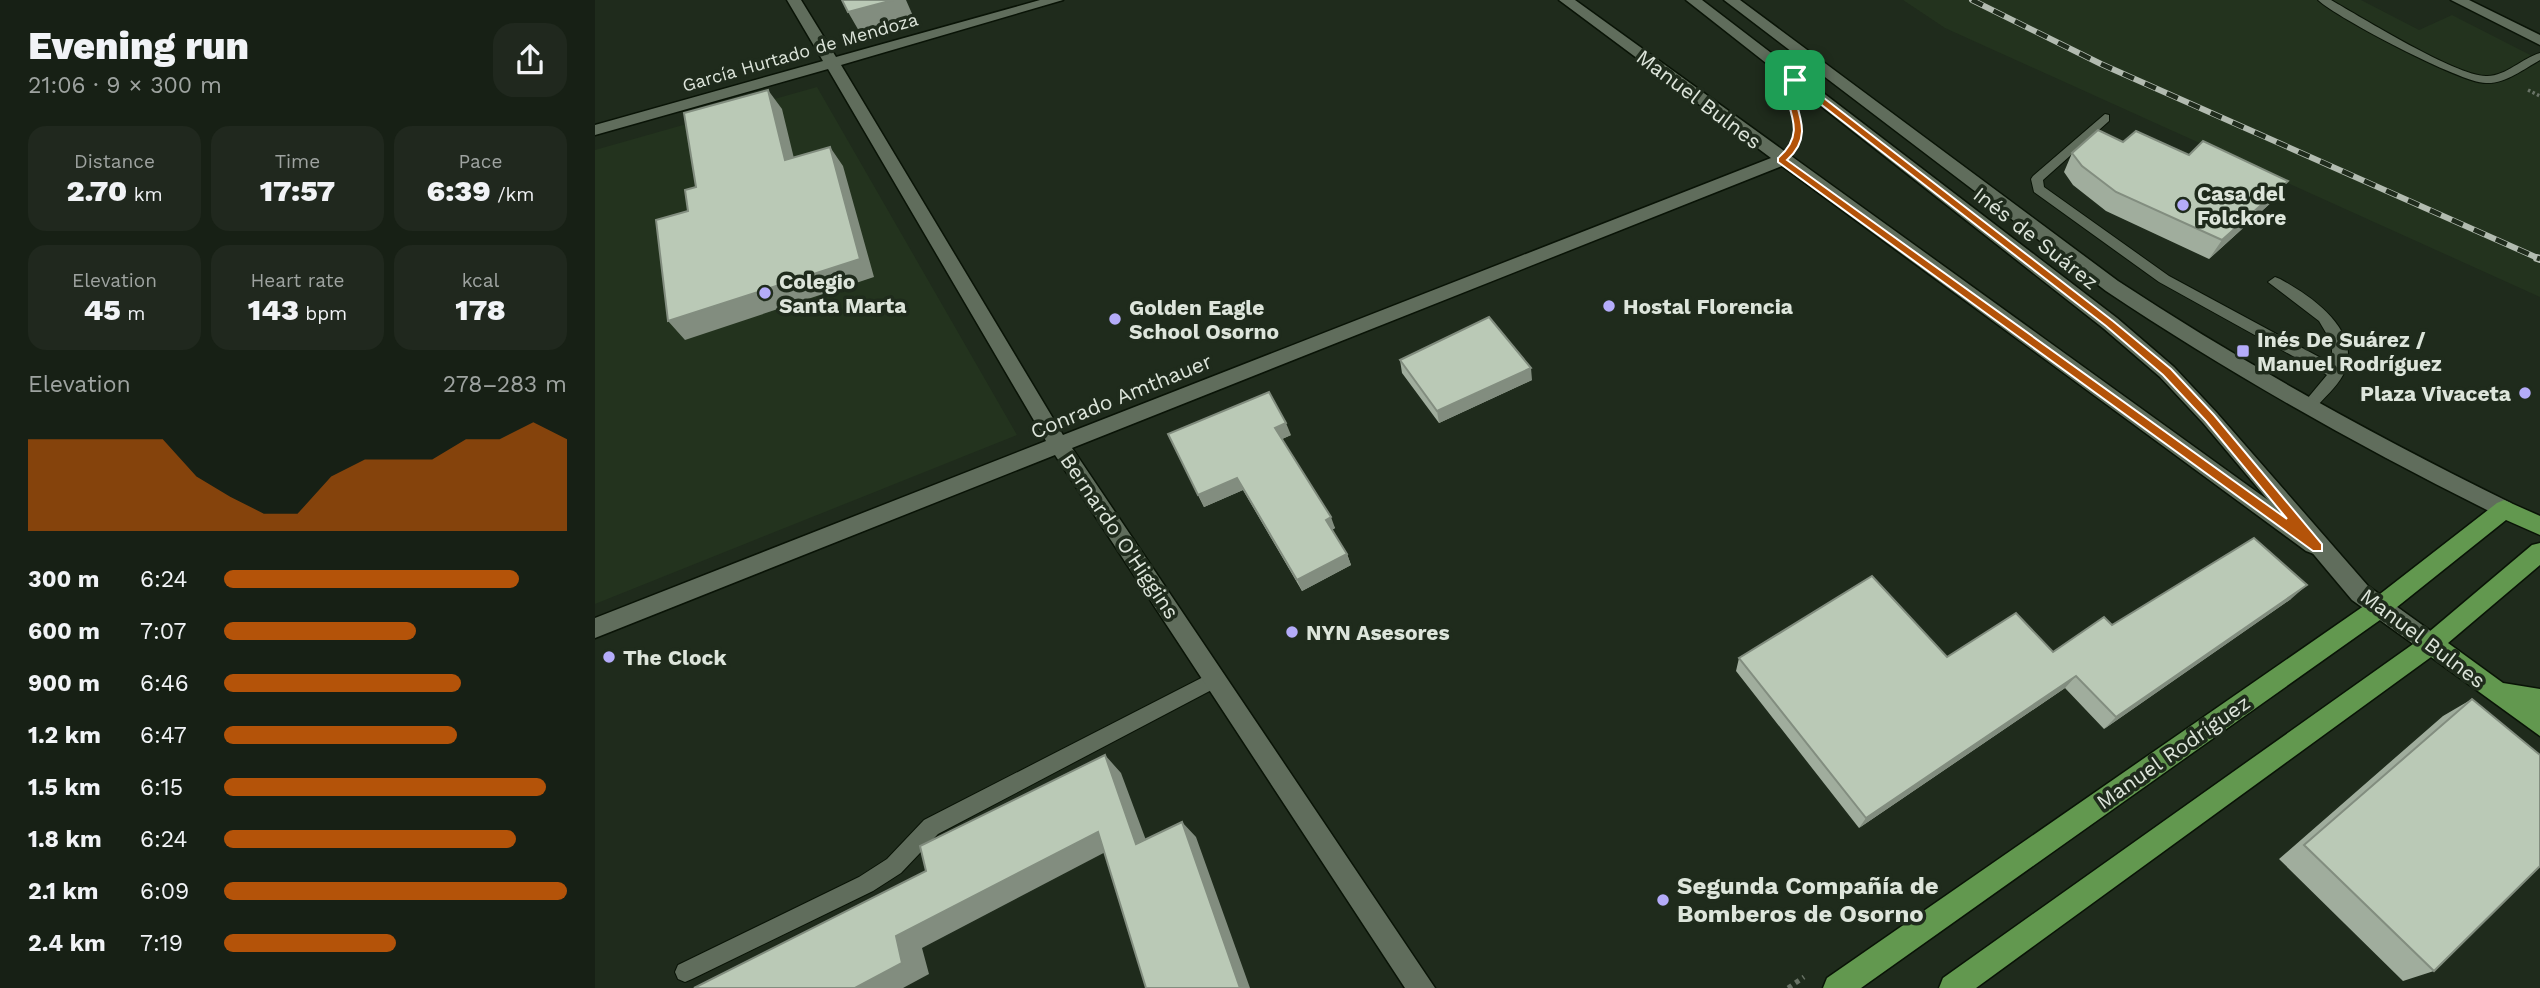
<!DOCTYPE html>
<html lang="en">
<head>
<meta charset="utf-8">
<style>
  body { margin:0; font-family:"Work Sans",sans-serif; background:#20281e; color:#f1f3f6; height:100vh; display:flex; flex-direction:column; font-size:26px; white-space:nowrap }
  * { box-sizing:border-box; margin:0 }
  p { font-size:23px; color:#9ea3a0 }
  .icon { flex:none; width:38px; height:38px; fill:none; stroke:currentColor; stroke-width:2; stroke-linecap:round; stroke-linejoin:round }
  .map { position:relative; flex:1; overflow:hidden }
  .details { display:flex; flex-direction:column; background:#172015; width:595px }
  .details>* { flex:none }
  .pin { position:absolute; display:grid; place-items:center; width:60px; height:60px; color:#fff; margin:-30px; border-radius:14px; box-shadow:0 4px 10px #0006 }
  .round { display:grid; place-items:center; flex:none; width:74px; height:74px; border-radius:21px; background:#20281e }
  .headline { display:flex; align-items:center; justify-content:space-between; height:119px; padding:0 28px }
  h1 { font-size:38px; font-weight:800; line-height:52px }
  .stats { display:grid; grid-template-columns:repeat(3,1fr); gap:10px; height:119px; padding:7px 28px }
  .stats div { display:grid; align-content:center; border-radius:18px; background:#20281e; text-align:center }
  .stats b { font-size:30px; font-weight:800 }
  .stats small { font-size:19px; font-weight:400 }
  .stats p { font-size:19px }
  .chart { height:196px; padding:14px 28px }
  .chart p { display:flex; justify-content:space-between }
  .chart svg { width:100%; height:126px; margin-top:7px; fill:#b45309; opacity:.7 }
  ul { padding:0 28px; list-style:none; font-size:23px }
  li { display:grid; grid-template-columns:112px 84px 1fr; align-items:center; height:52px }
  li i { height:18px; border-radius:9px; background:#b45309 }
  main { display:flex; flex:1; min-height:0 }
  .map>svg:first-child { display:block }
  .built { fill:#23331e }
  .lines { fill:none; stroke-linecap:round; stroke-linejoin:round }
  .lane-casing { stroke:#091306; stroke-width:2 }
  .street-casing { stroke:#091306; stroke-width:3 }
  .secondary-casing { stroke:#091306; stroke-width:3 }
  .primary-casing { stroke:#091306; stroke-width:3 }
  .path-far1 { stroke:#697366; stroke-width:3.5; stroke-dasharray:2.5 2.5; stroke-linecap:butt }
  .path { stroke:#697366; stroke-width:5; stroke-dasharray:4.5 4.5; stroke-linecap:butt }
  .lane { fill:#606d5c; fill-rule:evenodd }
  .street { fill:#606d5c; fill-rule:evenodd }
  .secondary { fill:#606d5c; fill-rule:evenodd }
  .primary { fill:#62984f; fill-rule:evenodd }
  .rail-far1-casing { stroke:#b2bbb0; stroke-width:6 }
  .rail-casing { stroke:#b2bbb0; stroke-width:8 }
  .rail-far1 { stroke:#1f2b1c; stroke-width:4.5; stroke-dasharray:12; stroke-linecap:butt }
  .rail { stroke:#1f2b1c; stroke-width:5; stroke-dasharray:15; stroke-linecap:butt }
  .wall { fill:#a0ad9d }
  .shaded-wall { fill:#828d7f }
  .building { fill:#bac9b6; stroke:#828d7f; stroke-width:2 }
  .route { fill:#b45309; stroke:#fff; stroke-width:2; fill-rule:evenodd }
  .poi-dot { fill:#b4acf9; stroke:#1f2b1c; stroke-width:2.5 }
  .labels { text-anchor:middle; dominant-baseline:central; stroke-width:7; stroke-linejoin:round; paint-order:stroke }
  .far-street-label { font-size:18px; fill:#dde5db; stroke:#1f2b1c }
  .street-label { font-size:21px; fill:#dde5db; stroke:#1f2b1c }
  .poi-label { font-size:21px; font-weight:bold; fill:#dde5db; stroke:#1f2b1c; text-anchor:start }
  .near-poi-label { font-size:24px; font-weight:bold; fill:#dde5db; stroke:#1f2b1c; text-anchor:start }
</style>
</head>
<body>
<main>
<section class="details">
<div class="headline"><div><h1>Evening run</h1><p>21:06 · 9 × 300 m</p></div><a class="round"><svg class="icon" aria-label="share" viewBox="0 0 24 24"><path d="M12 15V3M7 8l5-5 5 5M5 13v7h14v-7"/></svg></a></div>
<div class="stats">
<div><p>Distance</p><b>2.70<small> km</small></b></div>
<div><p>Time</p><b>17:57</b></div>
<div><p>Pace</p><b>6:39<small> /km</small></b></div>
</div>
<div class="stats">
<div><p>Elevation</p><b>45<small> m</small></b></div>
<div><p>Heart rate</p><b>143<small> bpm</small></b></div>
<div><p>kcal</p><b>178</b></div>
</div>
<div class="chart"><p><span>Elevation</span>278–283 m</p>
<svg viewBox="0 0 160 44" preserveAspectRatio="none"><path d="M0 44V12L10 12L20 12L30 12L40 12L50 25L60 32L70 38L80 38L90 25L100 19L110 19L120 19L130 12L140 12L150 6L160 12V44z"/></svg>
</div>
<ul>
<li><b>300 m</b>6:24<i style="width:86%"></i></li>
<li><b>600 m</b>7:07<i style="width:56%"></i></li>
<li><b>900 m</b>6:46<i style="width:69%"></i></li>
<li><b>1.2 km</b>6:47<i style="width:68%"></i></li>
<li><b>1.5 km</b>6:15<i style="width:94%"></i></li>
<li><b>1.8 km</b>6:24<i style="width:85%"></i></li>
<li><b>2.1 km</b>6:09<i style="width:100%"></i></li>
<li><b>2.4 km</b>7:19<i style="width:50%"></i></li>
</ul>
</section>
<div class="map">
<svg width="1945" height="988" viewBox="0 0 1945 988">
  <rect width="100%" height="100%" fill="#1f2b1c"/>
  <path class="built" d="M1308,0h458l58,30 33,-15 88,45v237l-595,-269z
    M222,87l200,348 -422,169v-454z"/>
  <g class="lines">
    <g class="lane-casing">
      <path id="lane" d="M1723,0h13c30,17 125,76 155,76 19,1 36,-18 54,-23v7c-16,9 -35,24 -54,23 -25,0 -149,-65 -168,-83z
        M1510,114l4,1v6l-66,59 1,7 125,89 163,88v-21l-13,-22 -51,-39 7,-5 5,2c31,17 85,53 63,96 -7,13 -19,23 -29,34l-5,2 -7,-6 25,-30 -168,-93 -125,-90 -3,-13 2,-3z
        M620,671l6,2 3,6 -3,6 -283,149 -37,39 -28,18 -181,88 -7,3 -7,-3 -3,-7 3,-7 181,-88 28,-18 37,-39z"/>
    </g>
    <g class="street-casing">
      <path id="street" d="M192,0h14l35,57 204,-57h23l-222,65 222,370 708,-277 -212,-158h16l747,539 3,6 -3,6 -8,3 -8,-3 -524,-385 -710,282 363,540h-30l-350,-533 -460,183v-20l451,-177 -218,-372 -233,66v-10l228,-64z
        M1856,0h18l71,35v10z"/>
    </g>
    <g class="secondary-casing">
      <path id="secondary" d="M1091,0h16l415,318 57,49 43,46 151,173 71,51 4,7 -4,7 -8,3 -8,-3 -71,-51 -149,-177 -43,-46 -57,-49z
        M1129,0h16l378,281c126,83 259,156 393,222l4,6 -4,6 -7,3 -7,-3c-135,-67 -267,-141 -391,-224z"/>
    </g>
    <g class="primary-casing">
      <path id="primary" d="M1909,500l36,16v19l-34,-15 -119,95 -526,373h-38l4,-10 544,-377 126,-98z
        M1945,543v22l-92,78 55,40 37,6v47l-109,-79 -455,331h-37l4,-10 480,-341 109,-92z"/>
    </g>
    <path class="path-far1" d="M1933,90l12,6
      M1200,112l3,23"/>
    <path class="path" d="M1193,988l16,-11"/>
    <use href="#lane" class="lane"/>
    <use href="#street" class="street"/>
    <use href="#secondary" class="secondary"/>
    <use href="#primary" class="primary"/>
    <g class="rail-far1-casing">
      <path id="rail-far1" d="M1377,0l129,64 439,195"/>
    </g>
    <g class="rail-casing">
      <path id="rail" d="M1942,258l3,1"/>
    </g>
    <use href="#rail-far1" class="rail-far1"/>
    <use href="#rail" class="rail"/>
  </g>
  <path class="wall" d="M1528,142l165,39 -13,18 -66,60 -103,-48 -33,-26 -9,-13 8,-19z
    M805,360l132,20 -93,43 -37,-50z
    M573,434l123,1 -9,4 53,89 -3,2 15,24 4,11 -49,26 -59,-101 -39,17z
    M1696,599l-187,130 -39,-41 -206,140 -123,-157 3,-13 208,-1 106,-5 59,-27z
    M1877,699l-38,272 -31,10 -124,-122 164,-143z"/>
  <path class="shaded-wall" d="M298,0h13l7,16 -54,15 -11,-19z
    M173,90l14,19 17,70 -14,-19z
    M235,147l13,19 31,111 -189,63 -17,-19z
    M1693,181l-13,18 -66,60 13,-19z
    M936,368l1,12 -93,43 -2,-12z
    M691,423l5,12 -11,5 -5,-12z
    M642,478l6,12 -39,17 -6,-12z
    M736,517l4,11 -6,3 -3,-11z
    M752,554l4,11 -49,26 -5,-11z
    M1712,585l-16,14 -187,130 12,-12z
    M1481,676l-11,12 -206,140 7,-10z
    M510,755l16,18 32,86 -17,-15z
    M587,822l14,15 54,151h-10z
    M503,832l17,15 -193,101 7,26 -26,14h-48l41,-52z"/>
  <path class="building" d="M247,0h51l-45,12z
    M173,90l17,70 45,-13 30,112 -192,62 -12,-101 32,-9 -3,-21 11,-3 -12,-74z
    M1503,130l25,12 13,-11 53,24 14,-14 85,40 -66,59 -106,-48 -34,-26 -10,-13z
    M894,317l42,51 -94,43 -37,-51z
    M674,392l17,31 -11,5 56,89 -5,3 21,34 -50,26 -60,-102 -39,17 -30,-61z
    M1659,538l53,47 -191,132 -40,-41 -210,142 -127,-160 133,-82 75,81 69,-44 37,39 51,-35 8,8z
    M1877,699l68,56v111l-106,105 -130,-126z
    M510,755l31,89 46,-22 58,166h-94l-48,-156 -202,104 6,27 -47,25h-161l232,-117 -6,-25z"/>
  <path class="route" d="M1197,78h6l315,243 58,48 43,46 108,129v7h-9l-535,-389v-4c26,-22 14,-41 6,-69zM1201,85l310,241 57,49 43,46 81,98 -500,-359c25,-22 13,-43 5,-71z"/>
  <g class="poi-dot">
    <circle cx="1588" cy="205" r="7"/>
    <circle cx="170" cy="293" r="7"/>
    <circle cx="1014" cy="306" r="7"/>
    <circle cx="520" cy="319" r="7"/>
    <rect x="1641" y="344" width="14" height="14" rx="3.5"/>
    <circle cx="1930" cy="393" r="7"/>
    <circle cx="697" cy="632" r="7"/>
    <circle cx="14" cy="657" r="7"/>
    <circle cx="1068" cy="900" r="7"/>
  </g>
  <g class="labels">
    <g class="far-street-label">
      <text transform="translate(205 52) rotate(-16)">García Hurtado de Mendoza</text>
    </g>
    <g class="street-label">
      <text transform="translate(1104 99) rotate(37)">Manuel Bulnes</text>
      <text transform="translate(1441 238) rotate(38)">Inés de Suárez</text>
      <text transform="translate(526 396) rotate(-22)">Conrado Amthauer</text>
      <text transform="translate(525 536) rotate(56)">Bernardo O'Higgins</text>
      <text transform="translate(1828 638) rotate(37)">Manuel Bulnes</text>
      <text transform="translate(1578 752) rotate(-35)">Manuel Rodríguez</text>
    </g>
    <g class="poi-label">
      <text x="1602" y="193">Casa del<tspan x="1602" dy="24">Folckore</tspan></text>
      <text x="184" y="281">Colegio<tspan x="184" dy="24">Santa Marta</tspan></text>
      <text x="1028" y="306">Hostal Florencia</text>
      <text x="534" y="307">Golden Eagle<tspan x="534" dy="24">School Osorno</tspan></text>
      <text x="1662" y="339">Inés De Suárez /<tspan x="1662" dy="24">Manuel Rodríguez</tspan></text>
      <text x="1916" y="393" text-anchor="end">Plaza Vivaceta</text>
      <text x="711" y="632">NYN Asesores</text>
      <text x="28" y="657">The Clock</text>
    </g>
    <g class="near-poi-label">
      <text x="1082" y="886">Segunda Compañía de<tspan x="1082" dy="28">Bomberos de Osorno</tspan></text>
    </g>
  </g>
</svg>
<div class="pin" style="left:1200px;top:80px;background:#1e9e55"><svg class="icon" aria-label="arrive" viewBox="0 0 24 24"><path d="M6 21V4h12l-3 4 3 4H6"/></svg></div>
</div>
</main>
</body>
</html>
